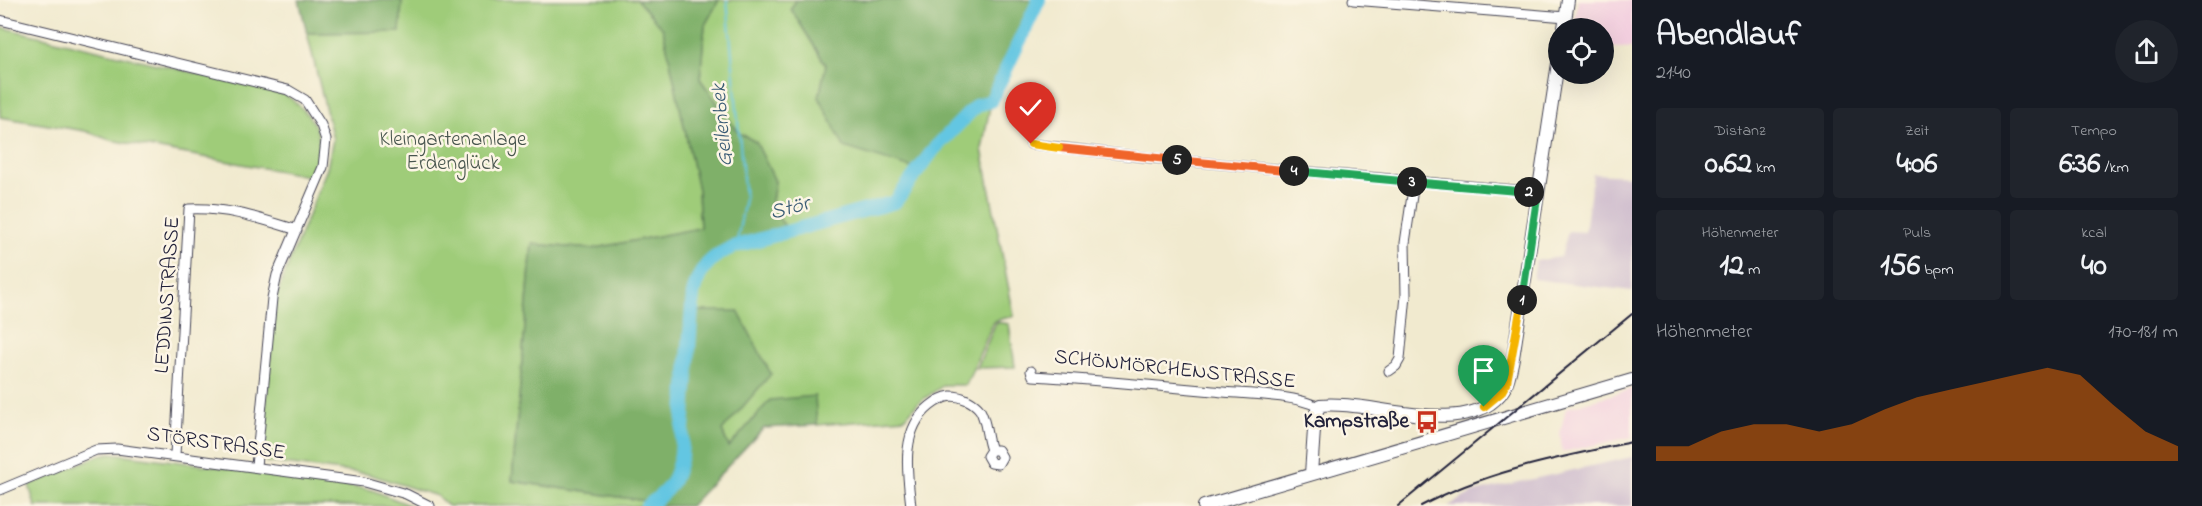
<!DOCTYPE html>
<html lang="de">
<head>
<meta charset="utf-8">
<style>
  body { margin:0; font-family:"Indie Flower",sans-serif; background:#20242c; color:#f1f3f6; height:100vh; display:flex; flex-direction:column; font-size:22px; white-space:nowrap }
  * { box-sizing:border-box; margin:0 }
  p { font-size:20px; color:#9ea1a6 }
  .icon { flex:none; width:33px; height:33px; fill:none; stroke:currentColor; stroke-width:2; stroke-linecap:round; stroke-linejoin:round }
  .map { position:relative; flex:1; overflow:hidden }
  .details { display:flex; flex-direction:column; background:#171b24; width:570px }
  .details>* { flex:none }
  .fabs { position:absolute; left:1548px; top:18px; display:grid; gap:12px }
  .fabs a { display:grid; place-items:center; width:66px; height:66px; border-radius:50%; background:#171b24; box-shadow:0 6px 24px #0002; font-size:30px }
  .pin { position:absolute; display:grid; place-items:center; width:51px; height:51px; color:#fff; margin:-62px -26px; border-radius:50% 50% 50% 0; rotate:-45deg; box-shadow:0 0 6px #0007 }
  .pin .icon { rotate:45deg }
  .km { position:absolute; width:30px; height:30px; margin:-15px; border-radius:50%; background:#222; color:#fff; font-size:16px; line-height:30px; text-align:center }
  .round { display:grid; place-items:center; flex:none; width:63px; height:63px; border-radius:32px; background:#20242c }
  .summary { display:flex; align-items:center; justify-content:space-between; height:102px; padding:0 24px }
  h1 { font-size:33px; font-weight:700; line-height:45px }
  .stats { display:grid; grid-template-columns:repeat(3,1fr); gap:9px; height:102px; padding:6px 24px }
  .stats div { display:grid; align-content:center; border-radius:6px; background:#20242c; text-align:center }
  .stats b { font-size:30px; font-weight:700 }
  .stats small { font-size:16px; font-weight:400 }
  .stats p { font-size:16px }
  .chart { height:168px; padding:12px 24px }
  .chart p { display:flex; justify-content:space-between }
  .chart svg { width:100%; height:108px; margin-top:6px; fill:#b45309; opacity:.7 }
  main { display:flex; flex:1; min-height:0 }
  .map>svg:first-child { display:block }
  .built { fill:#f3cfdf }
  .industrial { fill:#cfbdce }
  .green { fill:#9fcc79; stroke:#60775a; stroke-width:1.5 }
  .forest { fill:#7fb069; stroke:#506952; stroke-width:1.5 }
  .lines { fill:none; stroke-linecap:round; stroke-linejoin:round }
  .stream { stroke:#64c6e2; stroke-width:2 }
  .river { stroke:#64c6e2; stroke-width:14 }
  .minor-casing { stroke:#414051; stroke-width:11 }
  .tertiary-casing { stroke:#414051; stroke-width:14 }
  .minor { stroke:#fff; stroke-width:9 }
  .tertiary { stroke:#fff; stroke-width:12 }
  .rail { stroke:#22223b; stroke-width:2 }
  .split-1-casing { stroke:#fff; stroke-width:12 }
  .split-2-casing { stroke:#fff; stroke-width:12 }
  .split-3-casing { stroke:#fff; stroke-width:12 }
  .split-4-casing { stroke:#fff; stroke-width:12 }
  .split-5-casing { stroke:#fff; stroke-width:12 }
  .split-6-casing { stroke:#fff; stroke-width:12 }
  .split-7-casing { stroke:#fff; stroke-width:12 }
  .split-1 { stroke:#f5b400; stroke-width:8 }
  .split-2 { stroke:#22a559; stroke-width:8 }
  .split-3 { stroke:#22a559; stroke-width:8 }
  .split-4 { stroke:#22a559; stroke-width:8 }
  .split-5 { stroke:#f0652b; stroke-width:8 }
  .split-6 { stroke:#f0652b; stroke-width:8 }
  .split-7 { stroke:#f5b400; stroke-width:8 }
  .labels { text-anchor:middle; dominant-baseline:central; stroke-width:5; stroke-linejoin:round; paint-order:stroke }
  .park-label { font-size:21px; fill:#48554e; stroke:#fcf5e5 }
  .street-label { font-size:21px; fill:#22223b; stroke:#fcf5e5 }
  .poi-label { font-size:21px; font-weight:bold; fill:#22223b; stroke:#fcf5e5; text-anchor:end }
  .water-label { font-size:22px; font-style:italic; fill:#395b75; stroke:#fcf5e5 }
</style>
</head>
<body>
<main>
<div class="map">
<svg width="1632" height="506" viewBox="0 0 1632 506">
  <rect width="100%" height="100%" fill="#fcf5e5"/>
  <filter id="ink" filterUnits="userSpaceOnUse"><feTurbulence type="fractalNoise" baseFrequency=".0167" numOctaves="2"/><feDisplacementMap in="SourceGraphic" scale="12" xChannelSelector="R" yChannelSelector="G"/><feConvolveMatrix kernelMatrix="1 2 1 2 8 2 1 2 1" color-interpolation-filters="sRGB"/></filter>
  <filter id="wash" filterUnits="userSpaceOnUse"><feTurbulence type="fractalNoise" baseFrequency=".008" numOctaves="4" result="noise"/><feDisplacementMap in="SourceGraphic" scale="24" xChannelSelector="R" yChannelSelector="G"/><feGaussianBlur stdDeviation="1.35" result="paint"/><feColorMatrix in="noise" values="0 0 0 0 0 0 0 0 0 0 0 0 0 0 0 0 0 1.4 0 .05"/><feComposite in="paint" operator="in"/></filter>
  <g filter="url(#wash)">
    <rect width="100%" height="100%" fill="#f1eacf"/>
    <path class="built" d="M1578,0h54v48l-28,-1v-19h-30z
      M1632,389v48l-70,15 -2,-19 6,-25z"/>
    <path class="industrial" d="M1593,174l39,2v115l-99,-12 3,-18 25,-4 7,-26 17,1z
      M1632,457v49h-184l26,-14z"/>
    <path class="green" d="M402,0h235l26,28 35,162 2,38 -109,21 -59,-5 -20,237 141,21 -6,4h-199l-11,-10 -69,-22 -102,-12 -4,-11 14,-155 51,-128 6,-29 -26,-106 93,-1z
      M719,0h77l-5,9 35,56 -7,32 99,73 16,-21 43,-44 14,-4 -9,48 32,167 -20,5 -28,64h-22l-26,18 -13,15 -88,7 -3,-29 -85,51 -7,-16 -31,-120 5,-32 8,-13 15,-14 17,-6 35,-38 4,-27 -19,-39 -17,-9 -39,-54 5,-54z
      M0,27l284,67c15,10 32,25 35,45 1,11 -4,26 -6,38l-203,-37 -25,-9 -85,-14z
      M996,322l13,2 6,43 -38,1z
      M111,453l124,16 137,21 39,16h-376l-6,-21 71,-30z"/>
    <path class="forest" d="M299,0h103l-2,32 -93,1z
      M637,0h82l-14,25 -5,54 39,54 17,9 19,39 -4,27 18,23c-52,14 -94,15 -97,80h46l33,63 -49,57 7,16 41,-47 45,-4 2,29 -53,3 -74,78h-43l5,-4 -140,-21 20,-237 59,5 109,-21 -2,-38 -35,-161z
      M796,0h243l-48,101 -14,4 -43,44 -16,21 -74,-23 -25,-50 7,-32 -35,-56z"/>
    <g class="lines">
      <path class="stream" d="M727,0l18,199 -9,47"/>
      <path class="river" d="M647,506c23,-16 28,-24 34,-51l12,-161c6,-25 18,-39 43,-48l159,-44 39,-53 43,-44 14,-4 48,-101"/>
    </g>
  </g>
  <g filter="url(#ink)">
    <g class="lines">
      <g class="minor-casing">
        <path id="minor" d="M1353,0l213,17
          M0,20l288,70 17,10 16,25 5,15 -3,27 -46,108 -5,23 -16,168
          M1031,144l121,14 386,34
          M1031,371l2,5c64,4 126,10 190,16 25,2 74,3 95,15
          M1389,371l7,-5 4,-7 6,-64 -1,-52 9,-61
          M175,455l14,-246c38,-2 72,10 108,21
          M0,490l96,-40 21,-1 247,33 42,12 24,12
          M911,506c-4,-34 -11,-76 19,-100 6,-5 14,-9 21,-10 11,0 23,6 29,14 7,12 6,28 11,40l-4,6 4,7 7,1 4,-7 -4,-7h-7"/>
      </g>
      <g class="tertiary-casing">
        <path id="tertiary" d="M1564,28l4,-28
          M1311,474l4,-59 5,-10c49,-6 152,37 184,-16 5,-9 7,-21 9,-31l45,-295
          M1204,506l428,-126"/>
      </g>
      <use href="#minor" class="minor"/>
      <use href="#tertiary" class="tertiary"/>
      <path class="rail" d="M1398,506l234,-192
        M1421,506c65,-35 140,-49 211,-64"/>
    </g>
  </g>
  <g class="lines" filter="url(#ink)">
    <g class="split-1-casing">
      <path id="split-1" d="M1484,407l17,-14 6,-11 15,-82"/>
    </g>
    <g class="split-2-casing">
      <path id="split-2" d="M1522,300l16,-108h-9"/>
    </g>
    <g class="split-3-casing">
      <path id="split-3" d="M1412,182l117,10"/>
    </g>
    <g class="split-4-casing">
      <path id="split-4" d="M1294,171l118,11"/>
    </g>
    <g class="split-5-casing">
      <path id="split-5" d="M1177,160l117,11"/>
    </g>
    <g class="split-6-casing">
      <path id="split-6" d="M1059,148l118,12"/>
    </g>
    <g class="split-7-casing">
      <path id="split-7" d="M1031,144l28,4"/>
    </g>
    <use href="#split-1" class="split-1"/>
    <use href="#split-2" class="split-2"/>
    <use href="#split-3" class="split-3"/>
    <use href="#split-4" class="split-4"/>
    <use href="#split-5" class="split-5"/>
    <use href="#split-6" class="split-6"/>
    <use href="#split-7" class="split-7"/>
  </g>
  <defs>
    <g id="bus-bare" transform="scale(1.8)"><path d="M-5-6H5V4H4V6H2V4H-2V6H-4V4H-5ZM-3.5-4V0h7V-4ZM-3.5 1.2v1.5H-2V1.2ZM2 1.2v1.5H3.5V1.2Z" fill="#c8321e" stroke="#fcf5e5" stroke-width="2.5" paint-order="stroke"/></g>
  </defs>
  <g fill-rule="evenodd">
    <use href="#bus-bare" x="1427" y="422"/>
  </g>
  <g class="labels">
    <g class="park-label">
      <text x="453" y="140">Kleingartenanlage<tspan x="453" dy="24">Erdenglück</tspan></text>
    </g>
    <g class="street-label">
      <text transform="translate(168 295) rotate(-86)">LEDDINSTRASSE</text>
      <text transform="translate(1175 370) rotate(6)">SCHÖNMÖRCHENSTRASSE</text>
      <text transform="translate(216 444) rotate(8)">STÖRSTRASSE</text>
    </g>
    <g class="poi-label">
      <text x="1409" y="422">Kampstraße</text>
    </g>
    <g class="water-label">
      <text transform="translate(723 125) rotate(-95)">Geilenbek</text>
      <text transform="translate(790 209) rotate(-15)">Stör</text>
    </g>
  </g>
</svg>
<div class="fabs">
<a><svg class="icon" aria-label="locate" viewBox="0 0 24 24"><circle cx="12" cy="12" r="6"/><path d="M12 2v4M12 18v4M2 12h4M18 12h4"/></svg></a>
</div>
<div class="pin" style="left:1484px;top:407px;background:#1e9e55"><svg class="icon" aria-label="arrive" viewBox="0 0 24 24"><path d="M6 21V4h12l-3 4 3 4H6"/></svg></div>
<div class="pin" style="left:1031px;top:144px;background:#d93025"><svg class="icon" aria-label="check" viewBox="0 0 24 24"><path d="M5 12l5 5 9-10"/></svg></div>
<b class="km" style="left:1522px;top:300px">1</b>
<b class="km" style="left:1529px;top:192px">2</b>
<b class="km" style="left:1412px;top:182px">3</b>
<b class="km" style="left:1294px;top:171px">4</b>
<b class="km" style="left:1177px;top:160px">5</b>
</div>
<section class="details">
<div class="summary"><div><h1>Abendlauf</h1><p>21:40</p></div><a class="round"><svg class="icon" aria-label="share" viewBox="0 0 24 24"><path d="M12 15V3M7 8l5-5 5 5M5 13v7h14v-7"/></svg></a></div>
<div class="stats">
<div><p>Distanz</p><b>0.62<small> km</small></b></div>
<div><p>Zeit</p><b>4:06</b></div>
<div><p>Tempo</p><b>6:36<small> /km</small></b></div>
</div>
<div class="stats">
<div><p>Höhenmeter</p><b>12<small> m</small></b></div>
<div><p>Puls</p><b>156<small> bpm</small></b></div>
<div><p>kcal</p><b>40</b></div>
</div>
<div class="chart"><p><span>Höhenmeter</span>170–181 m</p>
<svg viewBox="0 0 160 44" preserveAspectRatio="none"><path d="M0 44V38L10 38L20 32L30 29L40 29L50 32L60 29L70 23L80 18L90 15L100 12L110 9L120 6L130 9L140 21L150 32L160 38V44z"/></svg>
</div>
</section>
</main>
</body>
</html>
